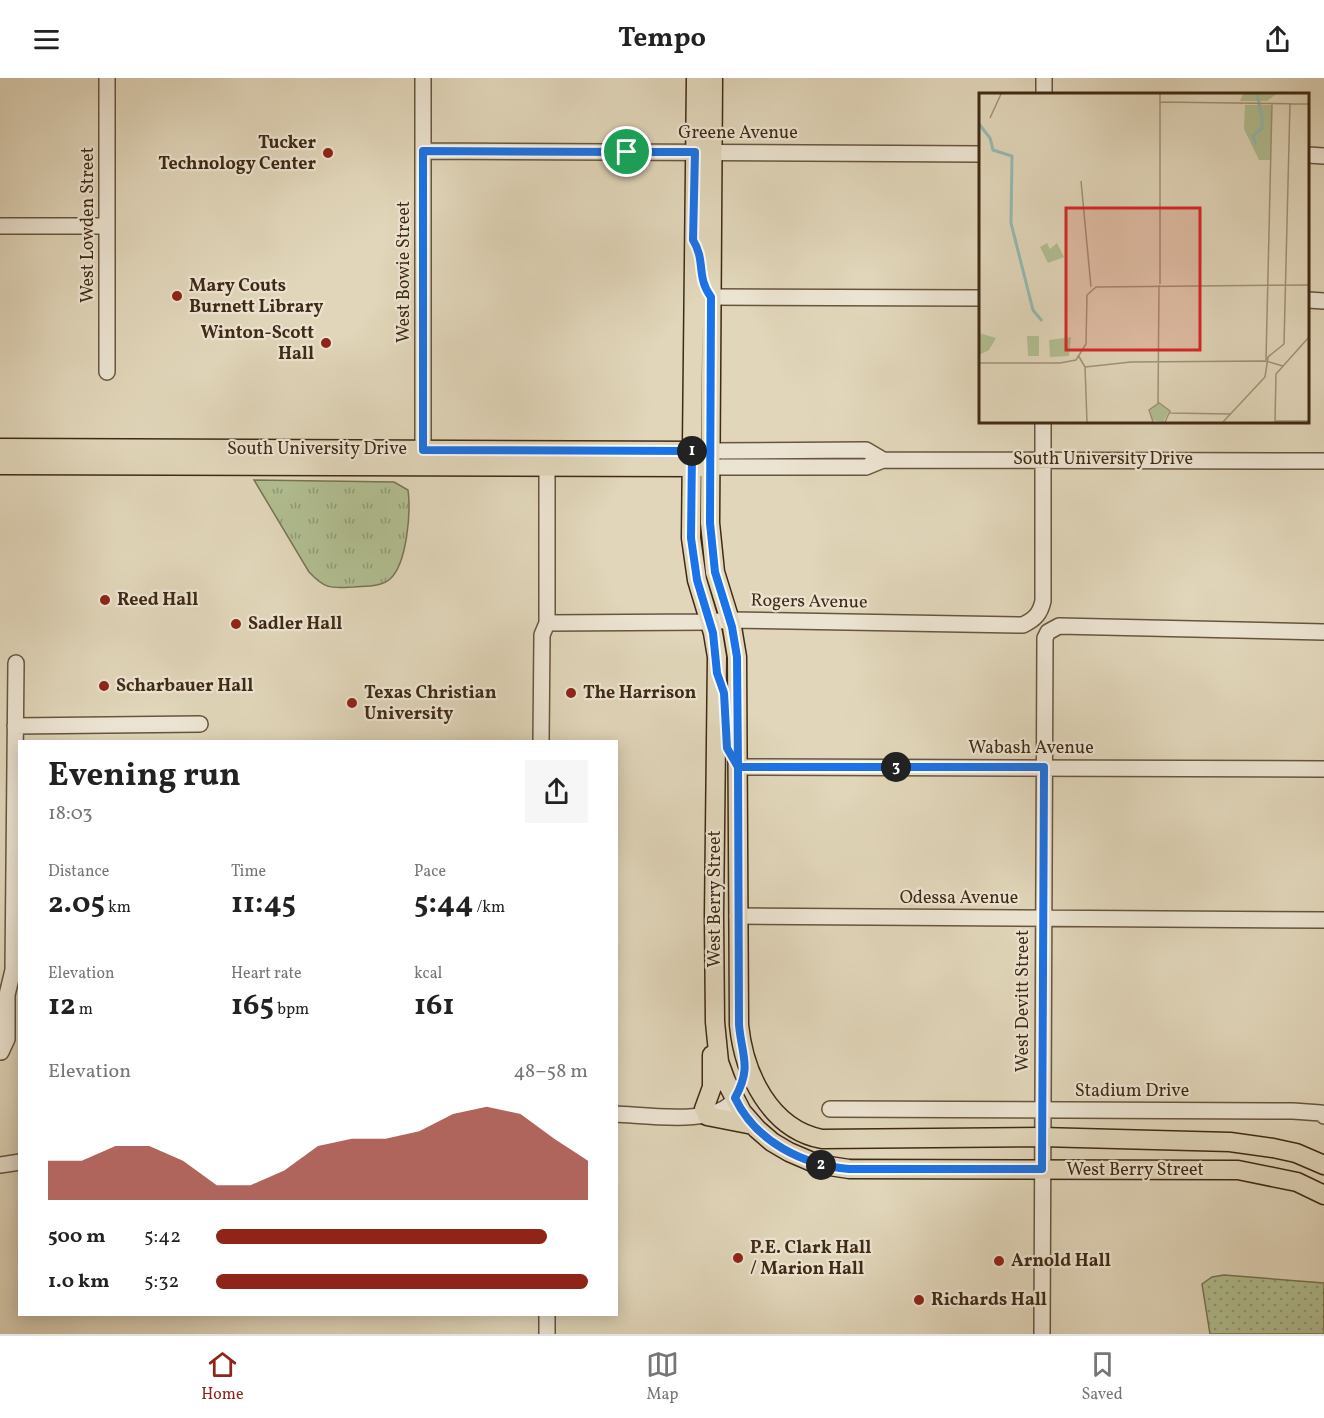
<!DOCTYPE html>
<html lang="en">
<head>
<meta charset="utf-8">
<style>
  body { margin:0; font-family:Vollkorn,serif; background:#f6f6f6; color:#222; height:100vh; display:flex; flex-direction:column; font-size:22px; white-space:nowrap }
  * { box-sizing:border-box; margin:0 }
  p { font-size:20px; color:#767676 }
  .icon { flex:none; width:33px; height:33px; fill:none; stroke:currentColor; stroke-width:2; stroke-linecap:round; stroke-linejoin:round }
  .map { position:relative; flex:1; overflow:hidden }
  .panel { position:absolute; left:18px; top:662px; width:600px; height:576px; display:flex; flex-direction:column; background:#fff; border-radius:0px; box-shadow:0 3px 15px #0003 }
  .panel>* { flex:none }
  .pin { position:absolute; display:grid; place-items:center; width:51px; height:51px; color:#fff; margin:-26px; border:3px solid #fff; border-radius:50%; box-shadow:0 2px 6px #0007 }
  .km { position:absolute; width:30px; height:30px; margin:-15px; border-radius:50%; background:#222; color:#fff; font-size:16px; line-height:30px; text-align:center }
  .round { display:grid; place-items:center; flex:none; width:63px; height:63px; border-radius:0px; background:#f6f6f6 }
  .head { display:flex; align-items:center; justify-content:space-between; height:102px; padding:0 30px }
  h1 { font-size:33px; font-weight:700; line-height:45px }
  .figures { display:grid; grid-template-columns:repeat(3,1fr); gap:9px; height:102px; padding:6px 30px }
  .figures div { display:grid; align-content:center }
  .figures b { font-size:30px; font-weight:700 }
  .figures small { font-size:16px; font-weight:400 }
  .figures p { font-size:16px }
  .chart { height:168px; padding:12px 30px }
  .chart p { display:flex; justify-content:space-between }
  .chart svg { width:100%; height:108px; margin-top:6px; fill:#8f2418; opacity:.7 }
  ul { padding:0 30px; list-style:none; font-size:20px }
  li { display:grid; grid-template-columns:96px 72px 1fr; align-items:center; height:45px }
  li i { height:15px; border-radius:8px; background:#8f2418 }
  header { display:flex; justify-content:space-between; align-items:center; height:78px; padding:0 30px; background:#fff; font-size:27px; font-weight:700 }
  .tab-bar { display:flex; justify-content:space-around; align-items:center; height:84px; border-top:2px solid #e0e0e0; background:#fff; font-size:16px; color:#767676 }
  .tab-bar a { display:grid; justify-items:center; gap:3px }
  .tab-bar .selected { color:#8f2418 }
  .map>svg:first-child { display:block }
  .grass { fill:url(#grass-tufts); stroke:#787453; stroke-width:1.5 }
  .park { fill:url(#park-dots); stroke:#787453; stroke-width:1.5 }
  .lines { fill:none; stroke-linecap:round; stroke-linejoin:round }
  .minor-casing { stroke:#68553e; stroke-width:18 }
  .major-casing { stroke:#402a15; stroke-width:21 }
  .minor { stroke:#ece4d2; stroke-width:15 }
  .major { stroke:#e1d6ba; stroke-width:18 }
  .route-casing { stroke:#fff; stroke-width:12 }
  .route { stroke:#1a73e8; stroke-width:8 }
  .poi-dot { fill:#8f2418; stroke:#ece4d2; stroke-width:2 }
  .labels { text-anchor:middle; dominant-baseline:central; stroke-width:4.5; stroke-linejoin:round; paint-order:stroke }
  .street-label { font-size:18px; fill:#402a15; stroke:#ece4d2 }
  .poi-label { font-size:18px; font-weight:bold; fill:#402a15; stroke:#ece4d2; text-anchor:start }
  .inset-river { fill:none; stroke:#94b9b2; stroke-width:3 }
  .inset-road { fill:none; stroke:#a19178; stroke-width:1.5 }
  .view { fill:#d62828; fill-opacity:0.15; stroke:#d62828; stroke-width:3 }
  .inset-edge { fill:none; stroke:#402a15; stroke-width:3 }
</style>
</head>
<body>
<header><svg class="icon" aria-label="menu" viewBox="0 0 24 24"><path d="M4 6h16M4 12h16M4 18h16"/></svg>Tempo<svg class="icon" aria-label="share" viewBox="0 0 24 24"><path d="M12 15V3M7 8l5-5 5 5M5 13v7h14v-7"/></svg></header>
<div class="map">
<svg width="1324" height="1256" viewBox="0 0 1324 1256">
  <defs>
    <pattern id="grass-tufts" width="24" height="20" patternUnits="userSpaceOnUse" patternTransform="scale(1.5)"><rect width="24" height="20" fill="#b1be91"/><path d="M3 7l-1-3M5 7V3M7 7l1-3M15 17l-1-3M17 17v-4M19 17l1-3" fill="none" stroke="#919b75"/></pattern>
    <pattern id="park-dots" width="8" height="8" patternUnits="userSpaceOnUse" patternTransform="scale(1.5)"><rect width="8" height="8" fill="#b1be91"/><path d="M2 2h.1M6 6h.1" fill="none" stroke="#919b75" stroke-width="1.8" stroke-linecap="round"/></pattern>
  </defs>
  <rect width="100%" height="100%" fill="#e1d6ba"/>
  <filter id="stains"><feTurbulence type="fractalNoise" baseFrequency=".00333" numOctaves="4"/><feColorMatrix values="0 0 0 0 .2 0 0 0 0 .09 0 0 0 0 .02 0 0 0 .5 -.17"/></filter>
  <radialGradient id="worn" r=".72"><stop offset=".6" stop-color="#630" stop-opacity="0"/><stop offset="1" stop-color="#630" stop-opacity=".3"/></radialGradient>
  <path class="grass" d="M254,402l140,2 14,8c3,22 -1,74 -18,89 -9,8 -24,7 -36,8 -23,1 -28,3 -45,-15z"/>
  <path class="park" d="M1224,1197l100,8v51h-114l-8,-50 10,-7z"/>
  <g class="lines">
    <g class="minor-casing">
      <path id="minor" d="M107,0v294
        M1044,16v-16
        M423,73l557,3
        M1308,77l16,1
        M0,148h107
        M711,219l269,1
        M1308,222l16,1
        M710,373l156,-1 17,10
        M423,381v-381
        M710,389h156l17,-7 441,1
        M547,545l163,-1 20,-2 293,5c12,-6 17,-11 20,-24v-179
        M15,648l185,-2
        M541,663l1,-106 5,-12v-157
        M738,689l586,2
        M737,838l587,4
        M1,974l6,-13v-44l6,-25 3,-307
        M830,1031l463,2 28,2 3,3
        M616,1036c30,1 103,13 119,-16
        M0,1087l20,-3
        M547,1256v-20
        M1042,1256l3,-696 3,-6 11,-6 265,6"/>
    </g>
    <g class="major-casing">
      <path id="major" d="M696,0l-5,460 6,42 16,53 4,24 -3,259 1,106 4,40 7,19 16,31 15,17 15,13 17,10 28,12 32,5 389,1 59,12 27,13
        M713,0l-3,445 5,49 17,55 5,30 2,368c5,49 31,104 83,114l219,-2 189,5 43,6 23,5 28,12
        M0,370l702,3
        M0,387l702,2
        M704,1031l8,-22v-32
        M707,1038l46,9"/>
    </g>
    <use href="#minor" class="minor"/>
    <use href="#major" class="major"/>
  </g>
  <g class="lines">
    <g class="route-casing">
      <path id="route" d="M627,74l-204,-1v299l269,1 -1,87 6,42 16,53 4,40 7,20 3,55 11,19 1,258c3,32 13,42 -4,73 21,44 68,67 114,71h193l2,-402h-306l-1,-110 -5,-30 -17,-55 -5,-49 1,-226c-15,-20 -5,-36 -18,-57l2,-88h-68"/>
    </g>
    <use href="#route" class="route"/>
  </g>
  <g class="poi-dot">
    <circle cx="328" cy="75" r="6"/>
    <circle cx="177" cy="218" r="6"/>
    <circle cx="326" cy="265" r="6"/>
    <circle cx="105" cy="522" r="6"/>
    <circle cx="236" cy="546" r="6"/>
    <circle cx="104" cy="608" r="6"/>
    <circle cx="571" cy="615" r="6"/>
    <circle cx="352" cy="625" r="6"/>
    <circle cx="738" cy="1180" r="6"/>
    <circle cx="999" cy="1183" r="6"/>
    <circle cx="919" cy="1222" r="6"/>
  </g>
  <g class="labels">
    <g class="street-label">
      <text x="738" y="55">Greene Avenue</text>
      <text transform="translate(88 147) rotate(-90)">West Lowden Street</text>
      <text transform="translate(404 194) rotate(-90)">West Bowie Street</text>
      <text x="317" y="371">South University Drive</text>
      <text x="1103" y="381">South University Drive</text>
      <text transform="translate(809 524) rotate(1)">Rogers Avenue</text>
      <text x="1031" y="670">Wabash Avenue</text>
      <text x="959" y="820">Odessa Avenue</text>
      <text transform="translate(715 821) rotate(-90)">West Berry Street</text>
      <text transform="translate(1023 923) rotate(-90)">West Devitt Street</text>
      <text x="1132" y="1013">Stadium Drive</text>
      <text x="1135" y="1092">West Berry Street</text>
    </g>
    <g class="poi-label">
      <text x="316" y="65" text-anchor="end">Tucker<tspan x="316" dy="21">Technology Center</tspan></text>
      <text x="189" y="208">Mary Couts<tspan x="189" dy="21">Burnett Library</tspan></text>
      <text x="314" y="255" text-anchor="end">Winton-Scott<tspan x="314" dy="21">Hall</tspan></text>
      <text x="117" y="522">Reed Hall</text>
      <text x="248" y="546">Sadler Hall</text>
      <text x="116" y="608">Scharbauer Hall</text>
      <text x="364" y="615">Texas Christian<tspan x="364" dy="21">University</tspan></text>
      <text x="583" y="615">The Harrison</text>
      <text x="750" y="1170">P.E. Clark Hall<tspan x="750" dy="21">/ Marion Hall</tspan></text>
      <text x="1011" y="1183">Arnold Hall</text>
      <text x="931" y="1222">Richards Hall</text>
    </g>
  </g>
  <g transform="translate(979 15)">
    <rect width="330" height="330" fill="#e1d6ba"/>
    <path d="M264,1h33l-9,7h-27zM266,12h26v55h-12l-15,-31zM92,244l-2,19 -19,1 -1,-17zM180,311l10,7 -6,11 -11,-2 -2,-11z" fill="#b1be91"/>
    <path d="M68,150l3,6 7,-6 7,14 -16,6 -8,-16zM0,240l17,5 -7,12 -10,5zM48,243h12v20h-11z" fill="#b1be91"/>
    <path class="inset-river" d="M0,31l11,14 3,12 19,6 -1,67 22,87 9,11M277,52l-3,-9 9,-8v-11l-5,-23"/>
    <path class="inset-road" d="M181,9l149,2M11,25l11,-24M102,88l10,106M181,191v-190M99,262l7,12 2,55M287,267l6,-257M0,270h81l16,-3 10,-16 1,-49 9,-8 213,-2M106,274l46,-5 135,-1 17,5M179,310l1,-118M191,320l60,1M296,328h34M174,329l-4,-12 10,-7 11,8 -5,11M244,329l42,-45 3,-20 16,-13 6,-241M296,329l1,-48 33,-37"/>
    <path class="view" d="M87,115h134v142h-134z"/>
    <rect width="330" height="330" class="inset-edge"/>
  </g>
  <rect width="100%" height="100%" filter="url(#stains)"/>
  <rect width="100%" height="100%" fill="url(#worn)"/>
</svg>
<div class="pin" style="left:627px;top:74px;background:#1e9e55"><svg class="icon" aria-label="arrive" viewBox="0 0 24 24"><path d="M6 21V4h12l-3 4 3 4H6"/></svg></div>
<b class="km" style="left:692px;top:373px">1</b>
<b class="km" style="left:821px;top:1087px">2</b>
<b class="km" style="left:896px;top:689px">3</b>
<section class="panel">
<div class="head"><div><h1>Evening run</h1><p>18:03</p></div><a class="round"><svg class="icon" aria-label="share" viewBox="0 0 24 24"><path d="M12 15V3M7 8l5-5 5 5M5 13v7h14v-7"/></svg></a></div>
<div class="figures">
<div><p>Distance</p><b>2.05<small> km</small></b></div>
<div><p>Time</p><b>11:45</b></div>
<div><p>Pace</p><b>5:44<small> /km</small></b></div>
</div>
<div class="figures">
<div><p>Elevation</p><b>12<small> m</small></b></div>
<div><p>Heart rate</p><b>165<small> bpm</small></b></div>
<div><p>kcal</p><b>161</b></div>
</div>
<div class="chart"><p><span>Elevation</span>48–58 m</p>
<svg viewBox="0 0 160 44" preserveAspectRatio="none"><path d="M0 44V28L10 28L20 22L30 22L40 28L50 38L60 38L70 32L80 22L90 19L100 19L110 16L120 9L130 6L140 9L150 19L160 28V44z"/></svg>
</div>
<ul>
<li><b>500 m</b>5:42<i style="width:89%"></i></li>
<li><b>1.0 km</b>5:32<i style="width:100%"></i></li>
</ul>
</section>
</div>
<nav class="tab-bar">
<a class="selected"><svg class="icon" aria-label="home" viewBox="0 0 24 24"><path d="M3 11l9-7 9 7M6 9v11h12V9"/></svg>Home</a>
<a><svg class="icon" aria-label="map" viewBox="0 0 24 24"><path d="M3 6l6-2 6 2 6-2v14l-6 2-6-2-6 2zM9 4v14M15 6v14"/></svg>Map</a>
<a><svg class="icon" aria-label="saved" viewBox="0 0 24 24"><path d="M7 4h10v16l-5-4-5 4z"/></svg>Saved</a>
</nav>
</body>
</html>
